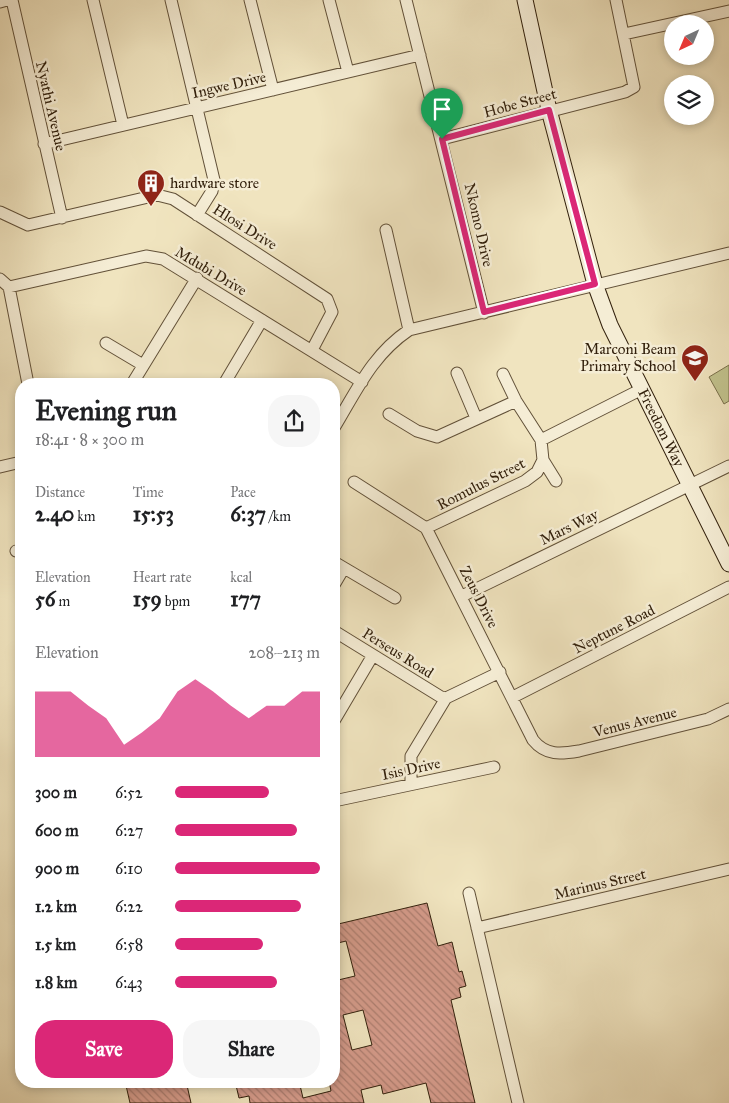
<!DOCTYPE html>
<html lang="en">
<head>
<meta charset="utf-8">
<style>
  body { margin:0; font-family:"IM FELL Great Primer",serif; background:#f6f6f6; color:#202124; height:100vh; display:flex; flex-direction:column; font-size:19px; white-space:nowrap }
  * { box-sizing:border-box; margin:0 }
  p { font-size:16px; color:#757577 }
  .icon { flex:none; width:28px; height:28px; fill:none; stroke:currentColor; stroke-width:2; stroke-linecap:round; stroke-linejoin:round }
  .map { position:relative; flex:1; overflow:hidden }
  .side { position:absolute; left:15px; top:378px; width:325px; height:710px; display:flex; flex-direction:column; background:#fff; border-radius:20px; box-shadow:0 2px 8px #0003 }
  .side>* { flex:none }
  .needle { width:32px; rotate:224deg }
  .buttons { position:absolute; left:664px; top:15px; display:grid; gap:10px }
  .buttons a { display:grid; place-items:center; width:50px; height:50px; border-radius:50%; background:#fff; box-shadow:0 2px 8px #0003; font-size:25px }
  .pin { position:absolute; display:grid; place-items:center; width:42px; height:42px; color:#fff; margin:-51px -21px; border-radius:50% 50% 50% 0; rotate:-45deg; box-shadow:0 0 5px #0007 }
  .pin .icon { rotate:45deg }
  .round { display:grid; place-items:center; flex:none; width:52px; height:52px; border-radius:20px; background:#f6f6f6 }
  .headline { display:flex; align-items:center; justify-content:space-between; height:85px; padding:0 20px }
  h1 { font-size:28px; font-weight:700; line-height:38px }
  .figures { display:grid; grid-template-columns:repeat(3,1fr); gap:8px; height:85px; padding:5px 20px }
  .figures div { display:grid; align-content:center }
  .figures b { font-size:21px; font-weight:700 }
  .figures small { font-size:14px; font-weight:400 }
  .figures p { font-size:14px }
  .chart { height:140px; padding:10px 20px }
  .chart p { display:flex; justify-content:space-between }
  .chart svg { width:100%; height:90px; margin-top:5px; fill:#db2777; opacity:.7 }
  .cta { display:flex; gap:10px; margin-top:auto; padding:10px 20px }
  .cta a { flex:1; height:58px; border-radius:20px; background:#db2777; color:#fff; font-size:20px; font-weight:700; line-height:58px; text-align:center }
  .cta a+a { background:#f6f6f6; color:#202124 }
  ul { padding:0 20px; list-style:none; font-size:16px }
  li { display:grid; grid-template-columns:80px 60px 1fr; align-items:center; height:38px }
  li i { height:12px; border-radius:6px; background:#db2777 }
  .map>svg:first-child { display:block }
  .grass { fill:#c1c28d; stroke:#7a714c }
  .building { fill:url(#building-back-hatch); stroke:#32200c; fill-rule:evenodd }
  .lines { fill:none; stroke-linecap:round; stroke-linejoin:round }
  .street-casing { stroke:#625139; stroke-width:13 }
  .secondary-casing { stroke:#32200c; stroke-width:17 }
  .street { stroke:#f5edd5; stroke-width:11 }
  .secondary { stroke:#f5edd5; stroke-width:15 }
  .route-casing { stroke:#fff; stroke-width:10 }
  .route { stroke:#db2777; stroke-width:6 }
  .labels { text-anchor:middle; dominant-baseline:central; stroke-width:5; stroke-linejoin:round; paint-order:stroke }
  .street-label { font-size:15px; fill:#32200c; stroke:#f5edd5 }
  .poi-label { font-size:15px; fill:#32200c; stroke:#f5edd5; text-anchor:start }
</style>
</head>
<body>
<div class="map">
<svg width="729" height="1103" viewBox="0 0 729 1103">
  <defs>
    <pattern id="building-back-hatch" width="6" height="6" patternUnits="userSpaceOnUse" patternTransform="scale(1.25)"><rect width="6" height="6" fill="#d59b8b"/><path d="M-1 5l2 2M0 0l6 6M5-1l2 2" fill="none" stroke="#ad7e70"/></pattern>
  </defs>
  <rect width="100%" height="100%" fill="#f0e4bf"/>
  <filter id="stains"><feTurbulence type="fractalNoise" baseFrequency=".004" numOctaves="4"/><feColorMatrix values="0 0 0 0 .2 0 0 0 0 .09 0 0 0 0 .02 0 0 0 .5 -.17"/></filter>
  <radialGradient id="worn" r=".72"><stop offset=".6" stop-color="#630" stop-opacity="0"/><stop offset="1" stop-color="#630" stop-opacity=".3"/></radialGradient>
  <path class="grass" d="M 729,365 L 729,401 L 724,404 L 709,377 Z"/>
  <path class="building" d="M 427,903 L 438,946 L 452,942 L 459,972 L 462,971 L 466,986 L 459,988 L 461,997 L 451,1000 L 475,1103 L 431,1103 L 426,1083 L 383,1094 L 381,1085 L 361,1090 L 364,1103 L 250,1103 L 249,1096 L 239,1098 L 235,1081 L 299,1081 L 303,1098 L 331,1091 L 329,1081 L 334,1081 L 334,981 L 355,976 L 346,941 L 334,944 L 334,925 ZM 363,1010 L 372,1045 L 352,1050 L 343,1015 Z
    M 125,1081 L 186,1081 L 191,1103 L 130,1103 Z"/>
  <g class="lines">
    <g class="street-casing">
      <path id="street" d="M 12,0 L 62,218
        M 93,0 L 123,125
        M 171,0 L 214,180 L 212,191 L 197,215
        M 250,0 L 273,90
        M 329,0 L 348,72
        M 406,0 L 484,313
        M 0,2 L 7,0
        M 624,34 L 729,11
        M 442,139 L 625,92 L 634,87 L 616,0
        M 44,144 L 420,55
        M 0,212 L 28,225 L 157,195 L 173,199 L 327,299 L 332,312 L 312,350
        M 386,230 L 409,330
        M 0,279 L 9,287 L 146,256 L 163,259 L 362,382
        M 9,287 L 28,384
        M 106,343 L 143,365
        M 457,373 L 476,418
        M 503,374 L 516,401 L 541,440 L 543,460 L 556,481
        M 132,384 L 197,278
        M 224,384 L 262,320
        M 389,414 L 417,431 L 437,437 L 516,401
        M 334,428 C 357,390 372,355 409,330 L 729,253
        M 541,440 L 642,389
        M 0,467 L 21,462
        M 354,482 L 426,528 L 533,740 C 546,756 561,754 579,751 L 708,719 L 729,709
        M 426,528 L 525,481 L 537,472 L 543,460
        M 16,551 L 21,550
        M 334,562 L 395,598
        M 334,585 L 344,568
        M 462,596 L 729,466
        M 334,631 L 441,697 L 446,698
        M 513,697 L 729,587
        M 334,721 L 373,655
        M 411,784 L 411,756 L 446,698 L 500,672
        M 334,801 L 494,767
        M 469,893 L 518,1103
        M 477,928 L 729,869"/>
    </g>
    <g class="secondary-casing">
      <g id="secondary">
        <path id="s1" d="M 525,0 L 549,110 L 595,284 L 610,325 L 729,564"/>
      </g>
    </g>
    <use href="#street" class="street"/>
    <use href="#secondary" class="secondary"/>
  </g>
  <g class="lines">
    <g class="route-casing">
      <path id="route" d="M 549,110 L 595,284 L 484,312 L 442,139 Z"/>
    </g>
    <use href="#route" class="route"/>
  </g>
  <defs>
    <g id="building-pin" transform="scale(1.4375)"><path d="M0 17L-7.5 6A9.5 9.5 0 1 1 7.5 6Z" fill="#8f2418" stroke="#f5edd5"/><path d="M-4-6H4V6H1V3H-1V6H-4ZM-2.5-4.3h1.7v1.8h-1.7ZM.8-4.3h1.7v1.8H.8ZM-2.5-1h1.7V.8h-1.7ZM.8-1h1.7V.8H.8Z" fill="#fff"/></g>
    <g id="school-pin" transform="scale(1.4375)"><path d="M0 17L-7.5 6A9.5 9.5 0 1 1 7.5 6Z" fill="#8f2418" stroke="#f5edd5"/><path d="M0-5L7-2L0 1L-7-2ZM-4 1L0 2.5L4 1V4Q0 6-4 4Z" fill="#fff"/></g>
  </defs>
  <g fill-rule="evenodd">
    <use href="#building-pin" x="151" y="183"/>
    <use href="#school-pin" x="695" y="358"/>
  </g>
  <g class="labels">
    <g class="street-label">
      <text transform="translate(229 85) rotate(-13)">Ingwe Drive</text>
      <text transform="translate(520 103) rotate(-15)">Hobe Street</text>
      <text transform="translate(51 106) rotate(77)">Nyathi Avenue</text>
      <text transform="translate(479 225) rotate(77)">Nkomo Drive</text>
      <text transform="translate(245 227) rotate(32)">Hlosi Drive</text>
      <text transform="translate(211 271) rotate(31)">Mdubi Drive</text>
      <text stroke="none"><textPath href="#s1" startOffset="451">Freedom Way</textPath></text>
      <text transform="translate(481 484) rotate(-27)">Romulus Street</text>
      <text transform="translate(569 527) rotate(-26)">Mars Way</text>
      <text transform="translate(479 597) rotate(63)">Zeus Drive</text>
      <text transform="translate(614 629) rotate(-27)">Neptune Road</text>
      <text transform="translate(398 653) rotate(32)">Perseus Road</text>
      <text transform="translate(635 722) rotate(-14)">Venus Avenue</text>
      <text transform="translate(411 769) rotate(-12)">Isis Drive</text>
      <text transform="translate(600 884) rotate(-13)">Marinus Street</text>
    </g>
    <g class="poi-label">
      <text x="170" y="183">hardware store</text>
      <text x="676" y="349" text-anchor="end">Marconi Beam<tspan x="676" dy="17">Primary School</tspan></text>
    </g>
  </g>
  <rect width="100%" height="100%" filter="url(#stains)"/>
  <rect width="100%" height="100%" fill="url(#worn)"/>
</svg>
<div class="buttons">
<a><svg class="needle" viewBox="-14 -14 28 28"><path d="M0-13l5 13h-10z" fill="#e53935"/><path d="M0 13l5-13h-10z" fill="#757577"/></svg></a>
<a><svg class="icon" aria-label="layers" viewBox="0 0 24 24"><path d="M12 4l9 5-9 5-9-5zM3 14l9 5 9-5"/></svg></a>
</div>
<div class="pin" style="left:442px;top:139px;background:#1e9e55"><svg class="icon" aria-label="arrive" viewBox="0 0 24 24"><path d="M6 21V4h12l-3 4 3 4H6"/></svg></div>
<section class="side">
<div class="headline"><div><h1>Evening run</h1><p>18:41 · 8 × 300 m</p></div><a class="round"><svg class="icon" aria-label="share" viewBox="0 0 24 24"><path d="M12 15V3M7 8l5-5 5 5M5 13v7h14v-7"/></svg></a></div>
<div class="figures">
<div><p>Distance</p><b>2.40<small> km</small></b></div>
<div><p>Time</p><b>15:53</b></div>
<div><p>Pace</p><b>6:37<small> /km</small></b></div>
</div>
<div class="figures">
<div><p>Elevation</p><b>56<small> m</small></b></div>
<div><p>Heart rate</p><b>159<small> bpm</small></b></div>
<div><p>kcal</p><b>177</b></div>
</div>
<div class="chart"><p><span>Elevation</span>208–213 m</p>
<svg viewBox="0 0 160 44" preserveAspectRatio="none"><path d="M0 44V12L10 12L20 12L30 19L40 25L50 38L60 32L70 25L80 12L90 6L100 12L110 19L120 25L130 19L140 19L150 12L160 12V44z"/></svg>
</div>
<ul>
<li><b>300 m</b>6:52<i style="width:65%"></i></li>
<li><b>600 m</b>6:27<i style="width:84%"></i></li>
<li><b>900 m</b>6:10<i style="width:100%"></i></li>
<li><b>1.2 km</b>6:22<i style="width:87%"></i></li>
<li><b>1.5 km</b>6:58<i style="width:61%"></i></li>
<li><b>1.8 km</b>6:43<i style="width:70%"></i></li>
</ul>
<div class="cta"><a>Save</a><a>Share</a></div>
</section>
</div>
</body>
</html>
